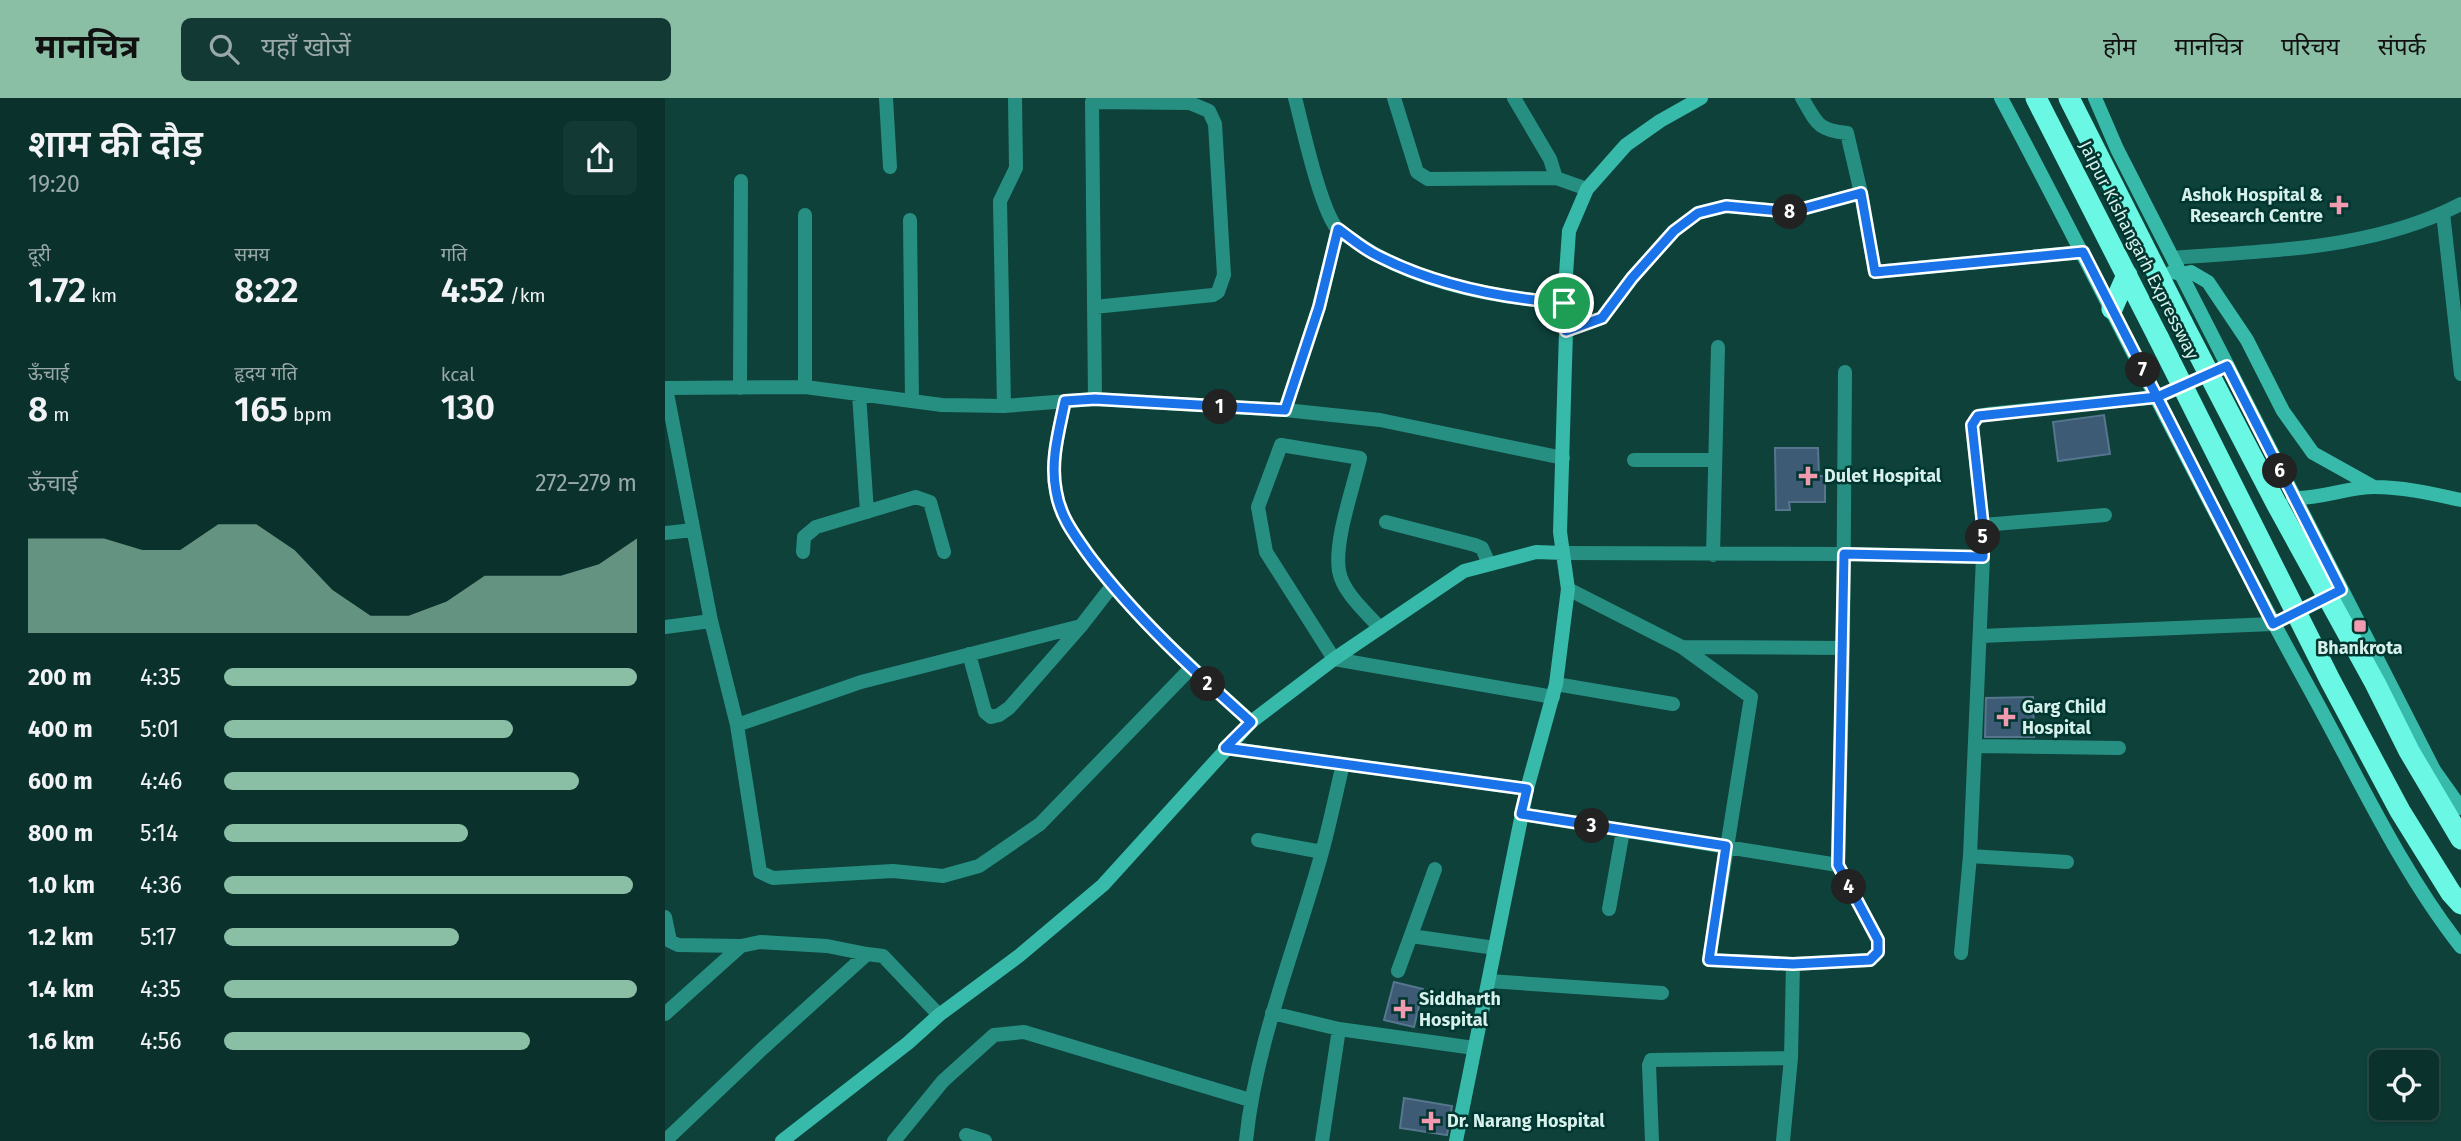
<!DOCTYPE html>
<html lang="hi">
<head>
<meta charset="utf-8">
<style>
  body { margin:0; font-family:"Fira Sans","Noto Sans Devanagari",sans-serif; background:#133934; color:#f1f3f6; height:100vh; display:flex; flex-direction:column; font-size:26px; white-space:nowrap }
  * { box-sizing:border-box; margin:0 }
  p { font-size:23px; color:#99a9a9 }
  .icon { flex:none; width:38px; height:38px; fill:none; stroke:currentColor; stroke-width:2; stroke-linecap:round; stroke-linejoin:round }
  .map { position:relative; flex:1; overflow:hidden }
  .panel { display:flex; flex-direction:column; background:#0a312c; width:665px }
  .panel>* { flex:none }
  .buttons { position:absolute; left:1704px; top:952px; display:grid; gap:14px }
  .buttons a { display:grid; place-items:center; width:70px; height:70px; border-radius:10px; background:#0a312c; box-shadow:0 2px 5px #0004,0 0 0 2px #2a4c48; font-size:35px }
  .pin { position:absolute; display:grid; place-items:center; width:60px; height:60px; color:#fff; margin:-30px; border:4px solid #fff; border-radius:50%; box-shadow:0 2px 7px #0007 }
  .km { position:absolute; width:35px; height:35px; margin:-18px; border-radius:50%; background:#222; color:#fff; font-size:19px; line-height:35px; text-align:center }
  .round { display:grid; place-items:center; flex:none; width:74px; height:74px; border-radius:10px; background:#133934 }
  .headline { display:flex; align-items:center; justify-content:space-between; height:119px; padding:0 28px }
  h1 { font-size:38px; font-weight:600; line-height:52px }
  .stats { display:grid; grid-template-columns:repeat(3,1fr); gap:10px; height:119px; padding:7px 28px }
  .stats div { display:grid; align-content:center }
  .stats b { font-size:35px; font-weight:600 }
  .stats small { font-size:19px; font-weight:400 }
  .stats p { font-size:19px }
  .chart { height:196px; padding:14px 28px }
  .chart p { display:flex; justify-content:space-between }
  .chart svg { width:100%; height:126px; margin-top:7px; fill:#8abfa5; opacity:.7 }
  ul { padding:0 28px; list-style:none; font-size:23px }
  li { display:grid; grid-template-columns:112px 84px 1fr; align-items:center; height:52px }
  li i { height:18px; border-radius:9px; background:#8abfa5 }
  header { display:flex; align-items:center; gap:42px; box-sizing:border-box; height:98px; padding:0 35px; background:#8abfa5; color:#111 }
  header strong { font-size:33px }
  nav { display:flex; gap:38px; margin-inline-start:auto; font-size:24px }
  .search { width:490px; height:63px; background:#133934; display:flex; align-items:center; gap:18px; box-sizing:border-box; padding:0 24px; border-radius:10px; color:#99a9a9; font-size:26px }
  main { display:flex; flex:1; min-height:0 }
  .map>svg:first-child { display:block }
  .building { fill:#3d5b74; stroke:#56758e; stroke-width:2 }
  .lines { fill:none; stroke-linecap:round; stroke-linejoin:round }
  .street { stroke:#278f82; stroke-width:14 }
  .secondary { stroke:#37baaa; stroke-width:14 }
  .highway { stroke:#6af7e4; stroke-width:21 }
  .highway-bridge { stroke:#6af7e4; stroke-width:21 }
  .route-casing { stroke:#fff; stroke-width:14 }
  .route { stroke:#1a73e8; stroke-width:9 }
  .poi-dot { fill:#f29ab0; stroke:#003630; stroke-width:2.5 }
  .labels { text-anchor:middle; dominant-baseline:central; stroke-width:5; stroke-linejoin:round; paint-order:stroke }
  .poi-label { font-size:18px; font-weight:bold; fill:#d7f0eb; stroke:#003630; text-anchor:start }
  .street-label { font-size:18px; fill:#d7f0eb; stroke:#003630 }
</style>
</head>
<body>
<header>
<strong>मानचित्र</strong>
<div class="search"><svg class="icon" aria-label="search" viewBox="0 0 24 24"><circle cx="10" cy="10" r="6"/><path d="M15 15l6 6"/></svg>यहाँ खोजें</div>
<nav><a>होम</a><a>मानचित्र</a><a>परिचय</a><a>संपर्क</a></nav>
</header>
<main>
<section class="panel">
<div class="headline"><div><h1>शाम की दौड़</h1><p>19:20</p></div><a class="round"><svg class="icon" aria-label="share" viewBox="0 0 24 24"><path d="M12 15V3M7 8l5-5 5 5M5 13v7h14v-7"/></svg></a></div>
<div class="stats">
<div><p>दूरी</p><b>1.72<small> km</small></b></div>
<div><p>समय</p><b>8:22</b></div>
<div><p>गति</p><b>4:52<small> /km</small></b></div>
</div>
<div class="stats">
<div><p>ऊँचाई</p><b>8<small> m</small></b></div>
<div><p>हृदय गति</p><b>165<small> bpm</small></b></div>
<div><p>kcal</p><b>130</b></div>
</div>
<div class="chart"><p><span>ऊँचाई</span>272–279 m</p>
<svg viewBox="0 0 160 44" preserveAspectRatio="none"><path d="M0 44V11L10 11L20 11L30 15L40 15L50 6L60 6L70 15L80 29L90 38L100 38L110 33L120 24L130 24L140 24L150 20L160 11V44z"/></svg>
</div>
<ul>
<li><b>200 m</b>4:35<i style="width:100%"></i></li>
<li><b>400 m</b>5:01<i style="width:70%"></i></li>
<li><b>600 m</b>4:46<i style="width:86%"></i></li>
<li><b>800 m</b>5:14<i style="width:59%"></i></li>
<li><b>1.0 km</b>4:36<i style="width:99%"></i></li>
<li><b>1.2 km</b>5:17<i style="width:57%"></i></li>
<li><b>1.4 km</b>4:35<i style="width:100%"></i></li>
<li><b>1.6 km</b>4:56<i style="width:74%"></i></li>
</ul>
</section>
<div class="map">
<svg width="1796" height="1043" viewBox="0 0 1796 1043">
  <rect width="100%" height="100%" fill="#0e413a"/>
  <path class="building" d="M 1439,317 L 1445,356 L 1393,363 L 1388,324 Z
    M 1110,350 L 1153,350 L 1154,378 L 1160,378 L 1160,404 L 1124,404 L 1125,412 L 1111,412 Z
    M 1368,599 L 1369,639 L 1320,639 L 1321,600 Z
    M 729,884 L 758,891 L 749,929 L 719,922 Z
    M 739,1000 L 787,1008 L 782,1037 L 735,1030 Z"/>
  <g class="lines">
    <path class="street" d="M 221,0 L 225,69
      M 630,0 C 638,30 655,111 673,132 C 678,136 686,140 691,144 C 750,185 828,199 899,205 L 901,233 L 937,220 L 967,180 L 1009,133 L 1033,115 L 1061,108 L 1126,114 L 1196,95 L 1182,35 C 1152,32 1152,25 1137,0
      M 729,0 L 752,74 L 763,81 L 891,80 L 922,91
      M 849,0 L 885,61 L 891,80
      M 1196,95 L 1210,174 L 1418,154
      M 1778,115 L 1796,276
      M 245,122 L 247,303
      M 1508,160 C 1605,152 1708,152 1796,106
      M 429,209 L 548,197 L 553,194 L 559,177 L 550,26 L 544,13 L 525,5 L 427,4 L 430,301
      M 140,289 L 140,117
      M 75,290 L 76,83
      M 194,296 L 202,414
      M 400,303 C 394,333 385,363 391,393 C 395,419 410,438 425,459 C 471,520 529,572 586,624
      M 339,308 L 335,103 L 351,70 L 350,0
      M 620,312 L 654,209 L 673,131
      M 969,362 L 1050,362
      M 721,424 L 810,447 L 817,450 L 824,466
      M 1318,427 L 1440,417
      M 0,435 L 28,432
      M 138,454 L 139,439 L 151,429 L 251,399 L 265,404 L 279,454
      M 898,455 L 1179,456 L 1318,459
      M 1048,457 L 1053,249
      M 46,523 L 72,627 L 95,774 L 108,780 L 228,773 L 278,778 L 314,768 L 375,726 L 526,570
      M 0,529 L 46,523 L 1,290 L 140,289 L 277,307 L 339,308 L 430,301 L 620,312 L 715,322 L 898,360
      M 715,530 C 701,514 678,495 674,473 C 669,443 688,391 695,360 L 616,347 L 593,409 L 601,454 L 669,561 L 888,599
      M 1316,538 L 1608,526 L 1669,496
      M 1017,549 L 1178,550
      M 304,556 L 320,614 L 326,619 L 334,617 L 344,610 L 416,528 L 447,488
      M 891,586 L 1008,606
      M 72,627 L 196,584 L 416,528
      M 1311,648 L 1454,650
      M 560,650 L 862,691
      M 856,716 L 1173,767 L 1213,842 L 1213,854 L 1205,862 L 1128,866 L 1044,862 L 1086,599 L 1017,549 L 903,491
      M 593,742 L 657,754
      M 1305,758 L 1402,764
      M 1173,767 L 1178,550 L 1180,274
      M 944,811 L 958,733
      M 0,819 L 5,843 L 13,847 L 76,848
      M 746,838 L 830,850
      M 1296,855 L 1305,758 L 1318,459 L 1318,427 L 1307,327 L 1313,318 L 1323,316 L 1492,299 L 1562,268
      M 733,873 L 770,771
      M 824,883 L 997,895
      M 607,915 L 674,931 L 657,1043
      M 0,916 L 76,848 L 95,844 L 162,848 L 202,856
      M 674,931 L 809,950
      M 301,1037 L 320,1043
      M 0,1043 L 98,950 L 202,856 L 218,858 L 274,917
      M 229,1043 L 278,983 L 329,937 L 359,934 L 585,1002
      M 581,1043 C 591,943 631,850 657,754 C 665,725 671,695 678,666
      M 987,1043 L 984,967 L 986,962 L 1126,960
      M 1118,1043 L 1126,960 L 1128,866"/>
    <path class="secondary" d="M 1336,0 C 1442,199 1540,402 1649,599 C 1695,683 1737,774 1796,849
      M 1430,0 L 1452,51 L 1769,672 L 1796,710
      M 1507,174 L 1516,176 L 1526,174 L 1543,184 L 1582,242 L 1618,313 L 1648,355 L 1709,389
      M 899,205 L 904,133 L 922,91 L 961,47 L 995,23 L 1036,0
      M 1628,400 C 1656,401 1682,389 1710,389 C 1738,389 1768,396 1796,402
      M 117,1043 L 243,945 L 274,917 L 355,857 L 438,787 L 586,624 L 669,561 L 799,473 L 871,454 L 898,455
      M 791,1043 L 862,691 L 891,586 L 903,491 L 895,434 L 901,233"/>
    <path class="highway" d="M 1371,0 L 1493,239
      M 1404,0 L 1517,224
      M 1447,211 L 1462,177"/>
    <path class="highway-bridge" d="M 1517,224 L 1611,405 L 1710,585 L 1744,653 L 1796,741
      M 1493,239 L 1665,582 L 1735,713 L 1786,795 L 1796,806"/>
  </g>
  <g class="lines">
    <g class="route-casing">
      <path id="route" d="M 899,205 C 835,200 770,187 713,158 C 698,151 686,140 673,131 L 654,209 L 620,312 L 430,301 L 400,303 C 394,333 385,363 391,393 C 395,419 410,438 425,459 C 471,520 529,573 586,624 L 560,650 L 862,691 L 856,716 L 1061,748 L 1044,862 L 1128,866 L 1205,862 L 1213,854 L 1213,842 L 1173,767 L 1179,456 L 1318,459 L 1318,428 L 1307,327 L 1313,318 L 1492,299 L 1562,268 L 1676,492 L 1608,526 L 1418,154 L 1210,174 L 1196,95 L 1126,114 L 1061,108 L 1033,115 L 1009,133 L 967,180 L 937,220 L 901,233 L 899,205"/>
    </g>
    <use href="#route" class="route"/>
  </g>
  <g class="poi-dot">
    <path d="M1670.5 96.5h7v7h7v7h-7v7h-7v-7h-7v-7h7z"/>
    <path d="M1139.5 367.5h7v7h7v7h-7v7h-7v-7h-7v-7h7z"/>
    <rect x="1688" y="521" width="14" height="14" rx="3.5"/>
    <path d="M1337.5 608.5h7v7h7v7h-7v7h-7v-7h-7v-7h7z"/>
    <path d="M734.5 900.5h7v7h7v7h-7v7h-7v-7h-7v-7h7z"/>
    <path d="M762.5 1012.5h7v7h7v7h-7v7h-7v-7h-7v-7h7z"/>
  </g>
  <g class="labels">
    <g class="poi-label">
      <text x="1658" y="97" text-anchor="end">Ashok Hospital &amp;<tspan x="1658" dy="21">Research Centre</tspan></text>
      <text x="1159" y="378">Dulet Hospital</text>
      <text x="1695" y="550" text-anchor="middle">Bhankrota</text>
      <text x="1357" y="609">Garg Child<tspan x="1357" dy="21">Hospital</tspan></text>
      <text x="754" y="901">Siddharth<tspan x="754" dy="21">Hospital</tspan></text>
      <text x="782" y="1023">Dr. Narang Hospital</text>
    </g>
    <g class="street-label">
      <text transform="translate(1474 152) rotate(63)">Jaipur Kishangarh Expressway</text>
    </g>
  </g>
</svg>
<div class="buttons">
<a><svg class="icon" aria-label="locate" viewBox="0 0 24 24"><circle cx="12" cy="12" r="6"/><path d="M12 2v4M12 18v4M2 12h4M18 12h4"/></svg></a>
</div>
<div class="pin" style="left:899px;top:205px;background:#1e9e55"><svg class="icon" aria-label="arrive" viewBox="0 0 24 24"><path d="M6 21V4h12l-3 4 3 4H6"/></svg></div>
<b class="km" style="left:555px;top:309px">1</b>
<b class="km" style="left:543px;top:586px">2</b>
<b class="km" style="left:927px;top:728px">3</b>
<b class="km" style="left:1184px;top:789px">4</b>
<b class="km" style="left:1318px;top:439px">5</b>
<b class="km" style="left:1615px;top:373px">6</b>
<b class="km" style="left:1478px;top:272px">7</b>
<b class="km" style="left:1125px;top:114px">8</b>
</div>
</main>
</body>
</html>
